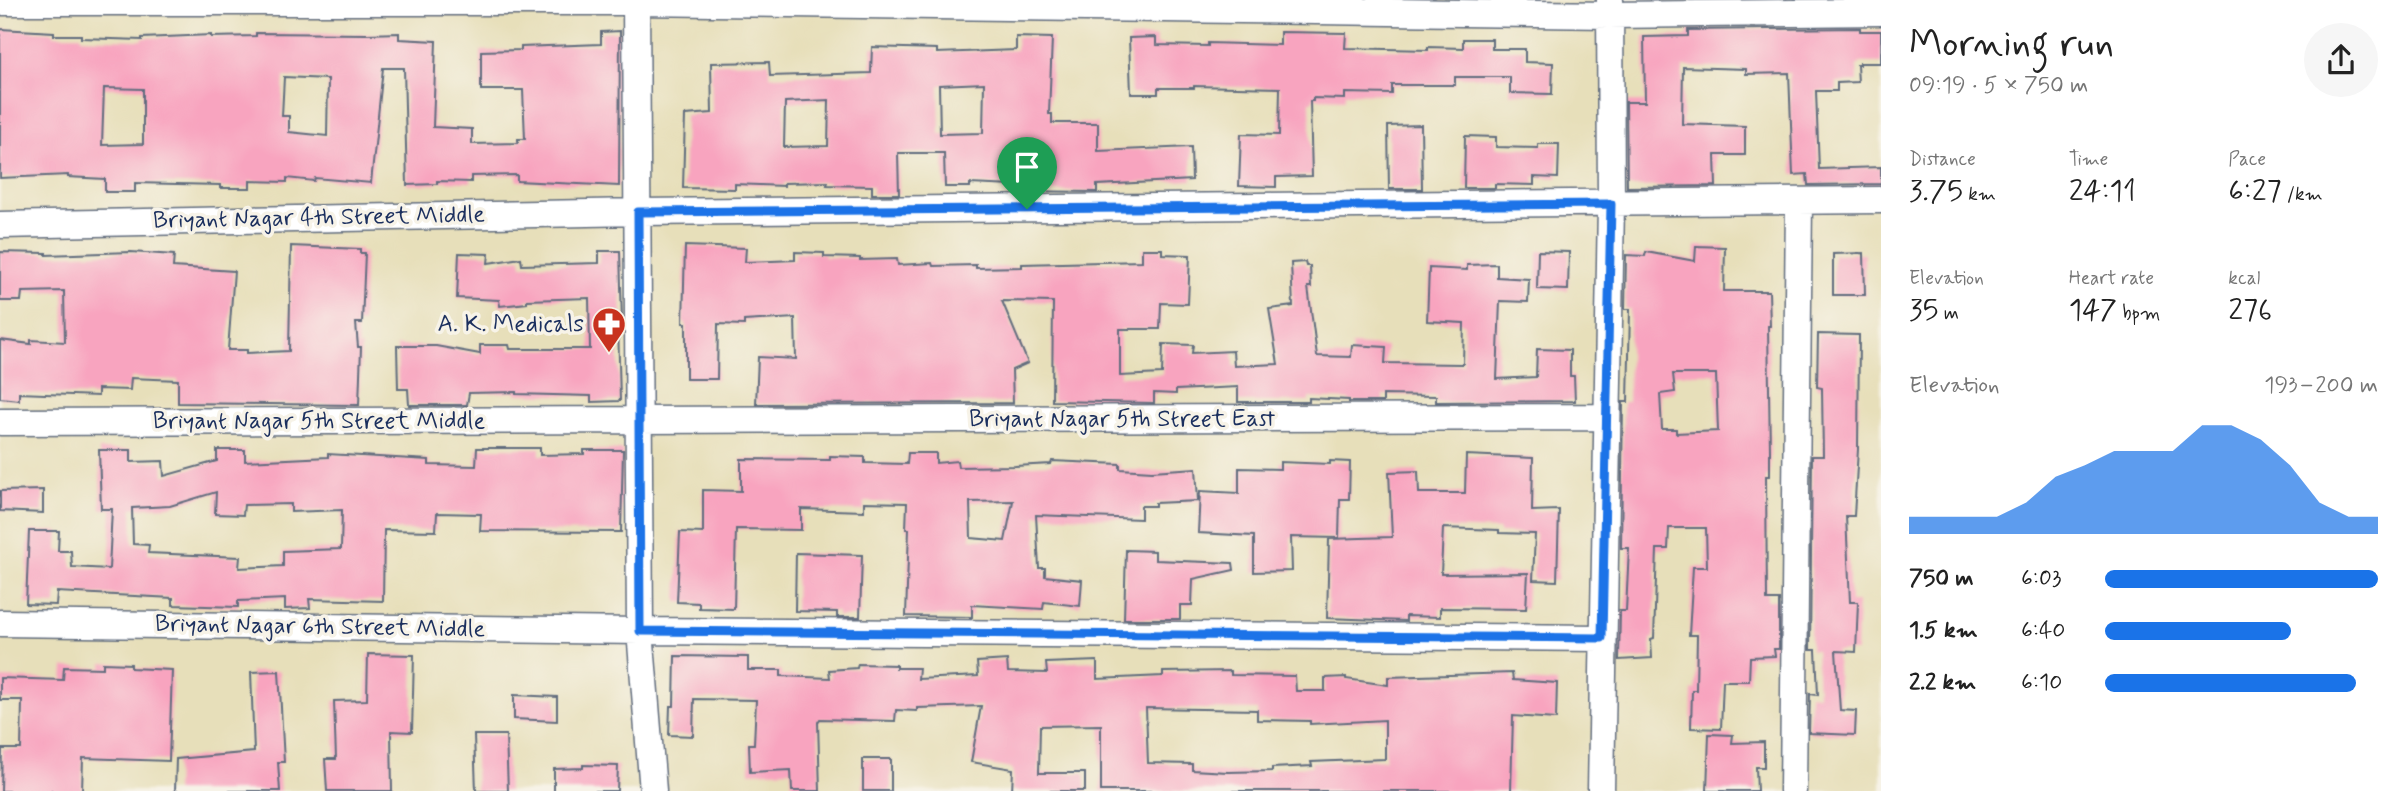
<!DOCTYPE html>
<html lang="en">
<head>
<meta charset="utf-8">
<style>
  body { margin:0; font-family:Mynerve,sans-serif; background:#f6f6f6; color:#222; height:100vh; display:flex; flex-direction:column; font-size:26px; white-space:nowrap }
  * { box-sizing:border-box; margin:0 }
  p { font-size:23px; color:#767676 }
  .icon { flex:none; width:38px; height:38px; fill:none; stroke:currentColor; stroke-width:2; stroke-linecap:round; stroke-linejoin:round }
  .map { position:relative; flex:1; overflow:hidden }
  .details { display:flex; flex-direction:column; background:#fff; width:525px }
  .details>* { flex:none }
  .pin { position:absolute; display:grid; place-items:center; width:60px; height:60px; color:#fff; margin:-72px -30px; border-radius:50% 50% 50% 0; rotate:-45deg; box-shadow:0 0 7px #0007 }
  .pin .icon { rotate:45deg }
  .round { display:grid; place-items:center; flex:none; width:74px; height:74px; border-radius:37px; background:#f6f6f6 }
  .summary { display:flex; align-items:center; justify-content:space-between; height:119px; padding:0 28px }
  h1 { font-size:38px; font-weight:600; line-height:52px }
  .stats { display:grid; grid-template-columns:repeat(3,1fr); gap:10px; height:119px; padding:7px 28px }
  .stats div { display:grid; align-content:center }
  .stats b { font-size:30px; font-weight:600 }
  .stats small { font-size:19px; font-weight:400 }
  .stats p { font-size:19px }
  .chart { height:196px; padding:14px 28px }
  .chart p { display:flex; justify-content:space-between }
  .chart svg { width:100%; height:126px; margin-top:7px; fill:#1a73e8; opacity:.7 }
  ul { padding:0 28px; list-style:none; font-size:23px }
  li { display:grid; grid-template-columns:112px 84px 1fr; align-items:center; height:52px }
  li i { height:18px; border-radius:9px; background:#1a73e8 }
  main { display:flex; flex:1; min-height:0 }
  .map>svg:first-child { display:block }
  .building { fill:#f8a4bf; fill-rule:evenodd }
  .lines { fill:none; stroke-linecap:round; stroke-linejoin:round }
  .minor-casing { stroke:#626d7e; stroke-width:29 }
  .minor { stroke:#fff; stroke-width:26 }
  .route-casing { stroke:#fff; stroke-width:14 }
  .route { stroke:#1a73e8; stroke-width:9 }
  .labels { text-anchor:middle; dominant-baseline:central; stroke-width:7; stroke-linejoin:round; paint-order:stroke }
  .street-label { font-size:24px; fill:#1b2f5e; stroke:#f7f3e8 }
  .poi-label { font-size:24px; fill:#1b2f5e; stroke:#f7f3e8; text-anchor:end }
</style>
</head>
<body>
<main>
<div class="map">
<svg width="1881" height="791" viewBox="0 0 1881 791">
  <rect width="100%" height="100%" fill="#f7f3e8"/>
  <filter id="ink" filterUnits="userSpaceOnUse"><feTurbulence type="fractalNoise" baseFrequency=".0143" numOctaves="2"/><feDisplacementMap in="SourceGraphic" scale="14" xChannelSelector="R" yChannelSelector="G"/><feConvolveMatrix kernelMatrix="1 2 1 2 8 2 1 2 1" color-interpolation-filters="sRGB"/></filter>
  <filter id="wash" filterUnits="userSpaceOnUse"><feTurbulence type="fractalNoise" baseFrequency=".00686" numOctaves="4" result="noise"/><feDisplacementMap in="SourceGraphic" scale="28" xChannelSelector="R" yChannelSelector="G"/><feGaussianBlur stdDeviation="1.57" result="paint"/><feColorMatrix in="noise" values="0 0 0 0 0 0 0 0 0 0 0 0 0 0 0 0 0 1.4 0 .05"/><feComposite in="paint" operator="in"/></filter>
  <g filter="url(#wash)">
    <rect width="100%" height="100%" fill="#e7dfba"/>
    <g id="blocks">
      <path class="building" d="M 1860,28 L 1860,31 L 1881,31 L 1881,63 L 1860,63 L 1860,65 L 1857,65 L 1858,82 L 1837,83 L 1837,91 L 1816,91 L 1819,169 L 1881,167 L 1881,184 L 1808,185 L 1807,174 L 1793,175 L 1789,73 L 1746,74 L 1746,69 L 1683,67 L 1682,124 L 1745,126 L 1745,155 L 1715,155 L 1716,186 L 1627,187 L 1626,102 L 1645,102 L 1644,37 L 1688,36 L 1688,30 Z
        M 0,29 L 54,32 L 54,35 L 81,35 L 81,38 L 142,40 L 142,38 L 211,35 L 211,37 L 256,36 L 256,33 L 367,34 L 399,33 L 399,39 L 436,41 L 433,127 L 472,129 L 472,144 L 518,143 L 518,139 L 525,139 L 523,90 L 481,90 L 481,51 L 521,50 L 521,47 L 601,44 L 601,32 L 620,31 L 619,186 L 517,181 L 517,175 L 471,176 L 471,182 L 437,181 L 437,184 L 407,185 L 404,68 L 383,68 L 371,183 L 315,178 L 314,181 L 287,178 L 287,182 L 250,181 L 250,188 L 220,188 L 220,185 L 135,183 L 135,192 L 105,192 L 105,179 L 68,177 L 68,175 L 0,178 ZM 284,77 L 328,79 L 327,136 L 289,132 L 289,116 L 282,116 ZM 104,88 L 143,89 L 143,144 L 102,145 Z
        M 1280,32 L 1346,33 L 1345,48 L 1428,50 L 1428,47 L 1463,48 L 1463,39 L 1492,39 L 1492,49 L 1525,49 L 1525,62 L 1553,63 L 1552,94 L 1510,93 L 1510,77 L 1455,77 L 1455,85 L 1392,85 L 1392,94 L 1345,93 L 1345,99 L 1313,98 L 1313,101 L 1310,101 L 1312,176 L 1276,177 L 1276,187 L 1239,186 L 1241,134 L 1279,135 L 1280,88 L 1194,86 L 1194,88 L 1158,88 L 1158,94 L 1131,94 L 1129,38 L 1156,37 L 1156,45 L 1208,46 L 1208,43 L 1280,45 Z
        M 1016,37 L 1052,38 L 1049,114 L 1052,114 L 1052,123 L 1098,123 L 1098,151 L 1191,147 L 1192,180 L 1097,185 L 1097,192 L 1013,191 L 1013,186 L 970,184 L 970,187 L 945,187 L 944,153 L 898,153 L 899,194 L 872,194 L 872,186 L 827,185 L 828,182 L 784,183 L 784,186 L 735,184 L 735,189 L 683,188 L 685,115 L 712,113 L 711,63 L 769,62 L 770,76 L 871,73 L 872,47 L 937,49 L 937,53 L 1016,50 ZM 984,83 L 983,133 L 940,134 L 939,85 ZM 829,100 L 828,146 L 784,147 L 785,102 Z
        M 1421,125 L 1422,189 L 1389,189 L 1388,126 Z
        M 1465,136 L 1496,137 L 1496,147 L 1538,148 L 1538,144 L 1559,144 L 1558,178 L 1534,177 L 1534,185 L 1495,184 L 1495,188 L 1464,188 Z
        M 291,246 L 360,249 L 360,253 L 365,253 L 362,323 L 356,323 L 358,347 L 361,347 L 359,405 L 178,403 L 178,380 L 131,378 L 130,390 L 98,389 L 98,396 L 19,393 L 19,400 L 0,398 L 0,340 L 31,344 L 31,340 L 65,342 L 64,291 L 22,292 L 21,301 L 0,301 L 0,252 L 46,253 L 46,255 L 131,252 L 174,255 L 173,267 L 234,271 L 228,350 L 247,350 L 247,353 L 289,351 Z
        M 685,246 L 746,248 L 745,262 L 795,260 L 795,252 L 824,253 L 824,257 L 860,258 L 860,260 L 897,259 L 898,265 L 932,263 L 933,266 L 976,265 L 976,268 L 1022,267 L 1022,264 L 1142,261 L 1142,249 L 1162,249 L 1162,254 L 1190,255 L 1188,304 L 1161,303 L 1160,329 L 1120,329 L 1120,376 L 1162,374 L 1163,344 L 1193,345 L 1192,353 L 1233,351 L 1234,366 L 1278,364 L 1269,309 L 1293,306 L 1291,263 L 1305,262 L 1306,266 L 1310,266 L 1311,287 L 1308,287 L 1317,356 L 1351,357 L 1352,345 L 1386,347 L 1385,363 L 1463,364 L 1464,323 L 1427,321 L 1429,268 L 1467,270 L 1467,265 L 1497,264 L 1497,277 L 1529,279 L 1528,302 L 1500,301 L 1497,379 L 1536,377 L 1537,349 L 1570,350 L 1570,376 L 1574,376 L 1575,401 L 1436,402 L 1436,396 L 1383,395 L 1383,402 L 1349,402 L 1349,400 L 1309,398 L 1309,402 L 1238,402 L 1238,387 L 1176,390 L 1176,394 L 1154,393 L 1154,403 L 1052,401 L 1053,302 L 1002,301 L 1028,363 L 1012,370 L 1013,403 L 756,404 L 758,357 L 796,359 L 795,318 L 744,321 L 744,325 L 718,324 L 717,379 L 686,379 L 686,323 L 683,323 Z
        M 1696,246 L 1725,247 L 1724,291 L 1769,291 L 1770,326 L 1768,326 L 1770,452 L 1770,476 L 1766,476 L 1767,600 L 1779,600 L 1779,649 L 1774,649 L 1775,656 L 1750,657 L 1749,681 L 1723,681 L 1721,729 L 1691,728 L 1692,690 L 1696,690 L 1697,635 L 1689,635 L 1693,567 L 1707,567 L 1706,528 L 1669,528 L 1668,549 L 1657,549 L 1654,638 L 1651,639 L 1652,658 L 1619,660 L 1620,611 L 1626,611 L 1629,548 L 1621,548 L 1623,402 L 1628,402 L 1630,309 L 1625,309 L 1626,255 L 1645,256 L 1646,252 L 1695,261 ZM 1673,374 L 1716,374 L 1718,431 L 1676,433 L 1676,429 L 1662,429 L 1660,394 L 1675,392 Z
        M 599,251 L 620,251 L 622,322 L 618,322 L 620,401 L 591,402 L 591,396 L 516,394 L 516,392 L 469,393 L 467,405 L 409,405 L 408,389 L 398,389 L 397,346 L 436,346 L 480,354 L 480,345 L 509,345 L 510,349 L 590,349 L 589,298 L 527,300 L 527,303 L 500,306 L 499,300 L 457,298 L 459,253 L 489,254 L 488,263 L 521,258 L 522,265 L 599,263 Z
        M 1538,251 L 1569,252 L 1568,290 L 1537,289 Z
        M 1864,253 L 1865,295 L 1833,295 L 1833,254 Z
        M 1818,334 L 1859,335 L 1858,449 L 1854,516 L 1846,516 L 1850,602 L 1858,602 L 1856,652 L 1836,651 L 1840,710 L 1856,711 L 1855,735 L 1809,733 L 1810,694 L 1818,695 L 1816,650 L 1810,650 L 1812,456 L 1823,456 L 1822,388 L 1817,387 Z
        M 477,448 L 540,448 L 540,455 L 584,454 L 584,450 L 623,450 L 621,532 L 480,531 L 481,514 L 437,513 L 436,531 L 384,530 L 383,601 L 309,599 L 310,608 L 285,609 L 285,599 L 238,601 L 238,607 L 173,605 L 173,598 L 57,592 L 56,605 L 26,604 L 29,531 L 59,531 L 58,551 L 71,551 L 72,567 L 109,569 L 112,509 L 101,509 L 99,450 L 131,450 L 131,462 L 163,461 L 164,476 L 217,461 L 217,450 L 245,450 L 245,461 L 328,457 L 328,454 L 429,460 L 429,465 L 476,466 ZM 216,492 L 215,514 L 243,515 L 244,505 L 291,504 L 291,512 L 342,510 L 341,549 L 283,551 L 283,566 L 239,568 L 240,557 L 148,553 L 149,545 L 133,544 L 132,508 L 170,506 Z
        M 908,453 L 936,453 L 936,463 L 957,461 L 958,467 L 1015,466 L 1051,464 L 1052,461 L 1120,464 L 1120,469 L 1152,471 L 1196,468 L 1198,501 L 1155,503 L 1155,506 L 1141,506 L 1141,519 L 1036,515 L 1039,568 L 1045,568 L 1045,576 L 1082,580 L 1080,606 L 1044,602 L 1043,609 L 972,605 L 972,617 L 906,616 L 909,529 L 906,529 L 907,503 L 864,502 L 864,511 L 801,509 L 801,530 L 736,529 L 734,609 L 699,608 L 699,603 L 677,602 L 680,532 L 703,533 L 703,490 L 741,491 L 741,459 L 830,460 L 830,456 L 865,457 L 865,463 L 907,464 ZM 1013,501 L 1005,541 L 971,538 L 970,502 Z
        M 1466,455 L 1533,458 L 1532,511 L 1559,510 L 1557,581 L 1533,580 L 1535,534 L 1499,533 L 1499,530 L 1443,528 L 1441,574 L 1528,573 L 1526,609 L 1440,608 L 1440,617 L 1406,616 L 1406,621 L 1327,618 L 1329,539 L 1392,537 L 1389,472 L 1418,471 L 1419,493 L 1465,493 Z
        M 1330,461 L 1350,462 L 1349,499 L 1340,499 L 1339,538 L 1291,537 L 1292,571 L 1254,572 L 1254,536 L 1198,533 L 1200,491 L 1239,493 L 1239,468 L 1280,469 L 1280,462 L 1330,464 Z
        M 43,490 L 43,513 L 0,511 L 0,491 Z
        M 1126,550 L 1155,551 L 1155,560 L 1233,563 L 1234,570 L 1193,579 L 1192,605 L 1180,605 L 1180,619 L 1124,619 Z
        M 796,553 L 862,555 L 860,617 L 837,617 L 837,612 L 795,611 Z
        M 368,654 L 414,655 L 412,732 L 391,731 L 392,791 L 327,791 L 325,759 L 336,759 L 334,701 L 367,700 Z
        M 675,656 L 748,657 L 748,670 L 781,670 L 781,676 L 830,678 L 829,670 L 857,668 L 858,664 L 896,665 L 896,668 L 919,668 L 918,679 L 978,676 L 977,662 L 1007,660 L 1008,672 L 1047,673 L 1046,663 L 1097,661 L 1097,679 L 1163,676 L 1163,672 L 1231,671 L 1231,675 L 1295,676 L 1296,691 L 1325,691 L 1325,678 L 1346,677 L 1346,679 L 1388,685 L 1388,677 L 1512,673 L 1513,680 L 1557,683 L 1556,719 L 1513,716 L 1511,791 L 1101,791 L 1101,725 L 1040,726 L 1039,773 L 1085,773 L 1085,791 L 1012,791 L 1013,769 L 971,762 L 981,706 L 917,708 L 917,711 L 896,710 L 895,721 L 820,719 L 818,722 L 820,791 L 792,791 L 791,770 L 750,772 L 749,744 L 754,744 L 756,700 L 694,699 L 693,736 L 669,735 L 670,706 L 674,706 ZM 1146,708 L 1257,710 L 1257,720 L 1310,721 L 1310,724 L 1385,720 L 1385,759 L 1311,762 L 1312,766 L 1272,768 L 1272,771 L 1228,772 L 1192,770 L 1192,764 L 1148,763 Z
        M 103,663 L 131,664 L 131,668 L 172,670 L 169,761 L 83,758 L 82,791 L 1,791 L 2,749 L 21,749 L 22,700 L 0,700 L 0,678 L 63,680 L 64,667 L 103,668 Z
        M 279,671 L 284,762 L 278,762 L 280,791 L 175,791 L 176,759 L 254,752 L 251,672 Z
        M 514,695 L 557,697 L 557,721 L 514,719 Z
        M 1709,734 L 1733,735 L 1732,743 L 1764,742 L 1764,767 L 1756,767 L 1757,791 L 1707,791 Z
        M 474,735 L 506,735 L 508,791 L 476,791 Z
        M 863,759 L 891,759 L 891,791 L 863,791 Z
        M 583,765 L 618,766 L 617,791 L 554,791 L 554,769 L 583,768 Z"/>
    </g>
  </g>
  <g filter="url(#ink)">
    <use href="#blocks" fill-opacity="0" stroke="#626d7e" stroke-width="2"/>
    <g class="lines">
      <g class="minor-casing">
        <path id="minor" d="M 636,0 L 640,631 L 653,791
          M 0,2 L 636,2 L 1609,15 L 1881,12
          M 0,225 L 638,212 L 1881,200
          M 0,422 L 1606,417
          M 0,623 L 640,631 L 1602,638
          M 1601,791 L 1611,204 L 1610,0
          M 1793,791 L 1799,201"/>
      </g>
      <use href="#minor" class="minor"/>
    </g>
  </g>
  <g class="lines" filter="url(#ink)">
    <g class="route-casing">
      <path id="route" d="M 1611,204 L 1602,638 L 640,631 L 638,212 Z"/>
    </g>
    <use href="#route" class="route"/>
  </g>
  <defs>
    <g id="pharmacy-pin" transform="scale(1.75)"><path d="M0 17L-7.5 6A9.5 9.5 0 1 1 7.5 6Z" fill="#c8321e" stroke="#f7f3e8"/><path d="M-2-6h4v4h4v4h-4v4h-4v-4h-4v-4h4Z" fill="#fff"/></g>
  </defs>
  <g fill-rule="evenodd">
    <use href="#pharmacy-pin" x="609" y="324"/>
  </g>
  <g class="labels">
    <g class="street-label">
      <text transform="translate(319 218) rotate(-1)">Briyant Nagar 4th Street Middle</text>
      <text x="1122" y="419">Briyant Nagar 5th Street East</text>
      <text x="319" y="421">Briyant Nagar 5th Street Middle</text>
      <text transform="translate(320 627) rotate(1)">Briyant Nagar 6th Street Middle</text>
    </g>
    <g class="poi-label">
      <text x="584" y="324">A. K. Medicals</text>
    </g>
  </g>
</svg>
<div class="pin" style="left:1027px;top:209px;background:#1e9e55"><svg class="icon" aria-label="arrive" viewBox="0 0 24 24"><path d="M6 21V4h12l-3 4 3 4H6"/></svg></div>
</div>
<section class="details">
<div class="summary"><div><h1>Morning run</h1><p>09:19 · 5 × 750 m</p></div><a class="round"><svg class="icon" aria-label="share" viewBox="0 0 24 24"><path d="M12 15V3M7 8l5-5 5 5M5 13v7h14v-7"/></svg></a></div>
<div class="stats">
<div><p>Distance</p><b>3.75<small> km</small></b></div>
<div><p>Time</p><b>24:11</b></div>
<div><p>Pace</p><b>6:27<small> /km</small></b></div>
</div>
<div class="stats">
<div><p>Elevation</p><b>35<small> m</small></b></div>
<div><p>Heart rate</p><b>147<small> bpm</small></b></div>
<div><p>kcal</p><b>276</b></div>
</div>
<div class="chart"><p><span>Elevation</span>193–200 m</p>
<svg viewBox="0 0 160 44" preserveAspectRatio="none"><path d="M0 44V38L10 38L20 38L30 38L40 33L50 24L60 20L70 15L80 15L90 15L100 6L110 6L120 11L130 20L140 33L150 38L160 38V44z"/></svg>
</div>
<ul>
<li><b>750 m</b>6:03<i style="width:100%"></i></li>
<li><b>1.5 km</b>6:40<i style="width:68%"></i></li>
<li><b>2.2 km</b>6:10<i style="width:92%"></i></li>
</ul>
</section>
</main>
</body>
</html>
